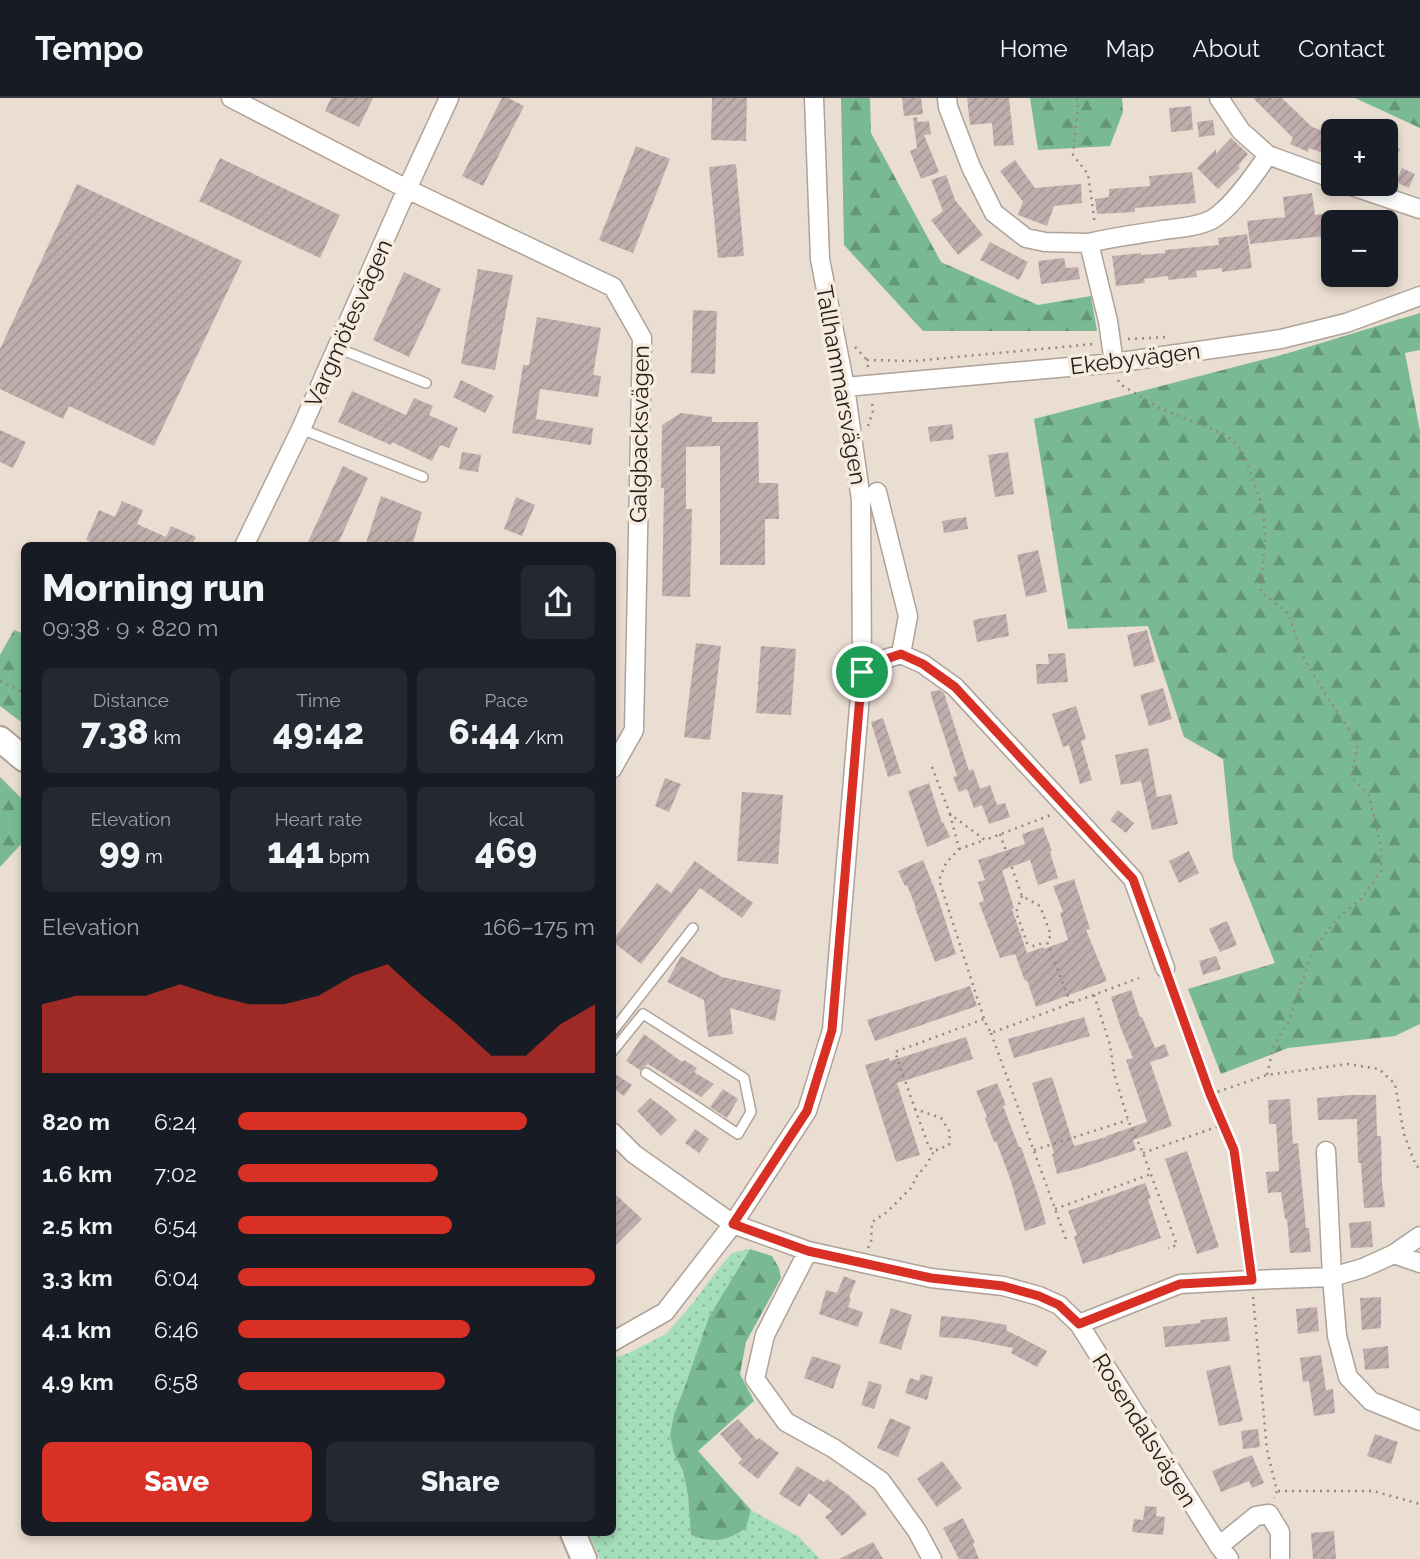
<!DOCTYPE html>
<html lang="en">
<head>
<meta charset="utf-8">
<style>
  body { margin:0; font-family:Raleway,sans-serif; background:#242831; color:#f1f3f6; height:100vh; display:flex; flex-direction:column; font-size:26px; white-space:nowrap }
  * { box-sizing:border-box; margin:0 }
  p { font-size:23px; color:#9ea1a6 }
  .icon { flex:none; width:38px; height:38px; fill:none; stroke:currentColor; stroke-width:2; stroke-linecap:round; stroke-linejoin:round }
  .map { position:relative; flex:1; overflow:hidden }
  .drawer { position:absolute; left:21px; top:444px; width:595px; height:994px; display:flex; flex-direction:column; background:#171b24; border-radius:10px; box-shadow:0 4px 10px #0003 }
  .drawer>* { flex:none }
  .tools { position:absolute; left:1321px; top:21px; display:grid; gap:14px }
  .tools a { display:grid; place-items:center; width:77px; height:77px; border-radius:10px; background:#171b24; box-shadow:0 4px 10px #0003; font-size:35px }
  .pin { position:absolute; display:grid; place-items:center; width:60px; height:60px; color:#fff; margin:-30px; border:4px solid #fff; border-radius:50%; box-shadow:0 2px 7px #0007 }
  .round { display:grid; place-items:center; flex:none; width:74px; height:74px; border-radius:10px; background:#242831 }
  .summary { display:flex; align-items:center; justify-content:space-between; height:119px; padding:0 21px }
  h1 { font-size:38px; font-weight:800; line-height:52px }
  .stats { display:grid; grid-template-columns:repeat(3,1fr); gap:10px; height:119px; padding:7px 21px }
  .stats div { display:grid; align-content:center; border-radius:10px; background:#242831; text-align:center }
  .stats b { font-size:35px; font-weight:800 }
  .stats small { font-size:19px; font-weight:400 }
  .stats p { font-size:19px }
  .chart { height:196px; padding:14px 21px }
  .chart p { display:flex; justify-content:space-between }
  .chart svg { width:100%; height:126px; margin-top:7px; fill:#d93025; opacity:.7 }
  .cta { display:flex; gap:14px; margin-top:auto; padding:14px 21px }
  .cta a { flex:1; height:80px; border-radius:10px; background:#d93025; color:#fff; font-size:28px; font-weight:800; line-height:80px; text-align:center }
  .cta a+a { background:#242831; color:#f1f3f6 }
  ul { padding:0 21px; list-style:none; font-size:23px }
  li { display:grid; grid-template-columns:112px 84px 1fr; align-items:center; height:52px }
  li i { height:18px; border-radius:9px; background:#d93025 }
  header { display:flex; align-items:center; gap:42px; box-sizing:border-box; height:98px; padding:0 35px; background:#171b24; border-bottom:2px solid #363941 }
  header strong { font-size:33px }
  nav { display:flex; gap:38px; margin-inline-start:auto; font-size:24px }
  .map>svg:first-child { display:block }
  .grass { fill:url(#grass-dots) }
  .forest { fill:url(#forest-firs) }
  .building { fill:url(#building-hatch) }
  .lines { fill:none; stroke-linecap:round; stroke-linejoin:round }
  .lane-casing { stroke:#afa298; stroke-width:12 }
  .street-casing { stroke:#afa298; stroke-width:21 }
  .secondary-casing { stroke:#afa298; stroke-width:28 }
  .path { stroke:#938982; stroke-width:2.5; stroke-dasharray:2 5; stroke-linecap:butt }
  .lane { stroke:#fff; stroke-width:9 }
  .street { stroke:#fff; stroke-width:18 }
  .secondary { stroke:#fff; stroke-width:24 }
  .route-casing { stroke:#fff; stroke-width:14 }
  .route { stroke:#d93025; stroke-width:9 }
  .labels { text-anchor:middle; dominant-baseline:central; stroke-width:7; stroke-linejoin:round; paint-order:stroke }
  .street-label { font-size:23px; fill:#26211d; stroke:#f7eadf }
</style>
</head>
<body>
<header>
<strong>Tempo</strong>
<nav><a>Home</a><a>Map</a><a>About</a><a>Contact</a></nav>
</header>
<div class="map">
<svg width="1420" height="1461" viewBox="0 0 1420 1461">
  <defs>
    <pattern id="grass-dots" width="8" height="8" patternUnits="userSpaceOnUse" patternTransform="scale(1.75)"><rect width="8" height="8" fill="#a5deba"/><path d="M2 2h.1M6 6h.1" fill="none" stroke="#8ebe9f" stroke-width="1.8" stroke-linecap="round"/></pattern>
    <pattern id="forest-firs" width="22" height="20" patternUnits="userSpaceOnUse" patternTransform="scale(1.75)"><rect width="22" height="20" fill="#7aba93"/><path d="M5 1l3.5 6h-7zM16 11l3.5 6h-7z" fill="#649777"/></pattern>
    <pattern id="building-hatch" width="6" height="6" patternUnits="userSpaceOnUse" patternTransform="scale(1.75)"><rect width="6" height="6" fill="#c0aead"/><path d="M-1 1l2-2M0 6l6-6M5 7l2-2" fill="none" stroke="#a59594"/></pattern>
  </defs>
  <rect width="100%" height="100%" fill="#eaddd2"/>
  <path class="grass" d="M 750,1151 L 709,1219 L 685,1288 L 674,1316 L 670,1337 L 674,1356 L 683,1373 L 688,1397 L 691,1437 L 746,1430 L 751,1412 L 799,1439 L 820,1461 L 600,1461 L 589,1435 L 612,1435 L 613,1261 L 629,1255 L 666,1236 L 693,1205 L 719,1170 L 732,1155 Z"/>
  <path class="forest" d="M 841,0 L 870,0 L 871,35 L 941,164 L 1038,207 L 1091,198 L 1097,233 L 923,233 L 844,147 Z
    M 1030,0 L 1122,0 L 1123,14 L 1110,48 L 1038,52 Z
    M 1355,0 L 1420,0 L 1420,30 Z
    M 1420,215 L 1420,252 L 1405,255 L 1420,333 L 1420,926 L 1395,938 L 1288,950 L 1221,976 L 1188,891 L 1275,865 L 1233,760 L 1223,661 L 1184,639 L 1148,528 L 1068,531 L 1034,321 L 1285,256 Z
    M 14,532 L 24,536 L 24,626 L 0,608 L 0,557 Z
    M 0,679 L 24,703 L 24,743 L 0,769 Z
    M 750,1151 L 772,1158 L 779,1170 L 781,1180 L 746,1244 L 740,1276 L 754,1303 L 698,1353 L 751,1412 L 746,1430 C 725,1444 715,1445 691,1437 L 688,1397 L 683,1373 L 674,1356 L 670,1337 L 674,1316 L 685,1288 L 709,1219 Z"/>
  <path class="building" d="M 331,0 L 373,0 L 359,29 L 325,13 Z
    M 502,0 L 508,0 L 524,8 L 483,88 L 462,78 Z
    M 712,0 L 747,0 L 746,43 L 711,42 Z
    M 902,0 L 921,0 L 923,16 L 904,18 Z
    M 967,0 L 1009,0 L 1014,47 L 994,48 L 992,25 L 970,27 Z
    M 1253,0 L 1282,0 L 1312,29 L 1334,37 L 1334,59 L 1309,50 L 1308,54 L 1290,46 L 1293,40 Z
    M 1191,8 L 1193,32 L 1171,34 L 1169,10 Z
    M 917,19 L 918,24 L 929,23 L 931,36 L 924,37 L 939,74 L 921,81 L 910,53 L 917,50 L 913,20 Z
    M 1213,22 L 1215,37 L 1199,39 L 1197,24 Z
    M 1231,40 L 1248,56 L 1238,68 L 1240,70 L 1218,91 L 1197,70 L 1216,51 L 1216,56 Z
    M 1386,45 L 1400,51 L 1386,84 Z
    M 636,48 L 670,61 L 633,155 L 599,142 Z
    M 220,60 L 340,117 L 320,160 L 199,103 Z
    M 1015,62 L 1035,90 L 1081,86 L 1082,105 L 1054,108 L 1047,128 L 1018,117 L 1023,104 L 1000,73 Z
    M 736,66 L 744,158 L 718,160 L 709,69 Z
    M 1402,70 L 1415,76 L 1409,90 L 1396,84 Z
    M 1192,74 L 1196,105 L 1135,110 L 1135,114 L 1097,116 L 1095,101 L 1109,99 L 1109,91 L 1150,88 L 1149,78 Z
    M 946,77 L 955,102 L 983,137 L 958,157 L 931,122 L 943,113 L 931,82 Z
    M 77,86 L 242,163 L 154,348 L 69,308 L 63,321 L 0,291 L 0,251 Z
    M 1312,95 L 1315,117 L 1334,114 L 1334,137 L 1250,146 L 1247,123 L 1285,119 L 1283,99 Z
    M 1247,136 L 1252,170 L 1222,174 L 1222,170 L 1196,173 L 1197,179 L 1168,182 L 1168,178 L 1144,181 L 1145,185 L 1116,188 L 1112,158 L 1141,155 L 1141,157 L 1165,155 L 1165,152 L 1219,147 L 1218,140 Z
    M 990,144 L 1028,164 L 1019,182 L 980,162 Z
    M 1064,160 L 1066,170 L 1078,169 L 1080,181 L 1041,186 L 1038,163 Z
    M 478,171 L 513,177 L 495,272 L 461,266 Z
    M 404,174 L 441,191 L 409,259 L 373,242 Z
    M 693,212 L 717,213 L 715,276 L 691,275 Z
    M 537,219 L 601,230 L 593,277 L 601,278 L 598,299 L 540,291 L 536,321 L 593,330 L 591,347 L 512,335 L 523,267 L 529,267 Z
    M 461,282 L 494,298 L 485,315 L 453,299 Z
    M 352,293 L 406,317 L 414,300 L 433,308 L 429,317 L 458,330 L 449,350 L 440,347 L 432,363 L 392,344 L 391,347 L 338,324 Z
    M 681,315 L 712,319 L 712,324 L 758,324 L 759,385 L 778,385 L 779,421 L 765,421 L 765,467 L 720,467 L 720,348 L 686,349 L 686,411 L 692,411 L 690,499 L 662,498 L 664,390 L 661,390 L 662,327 Z
    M 952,326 L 954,341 L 930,344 L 928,329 Z
    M 0,332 L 26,344 L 13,370 L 0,364 Z
    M 462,354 L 481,357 L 478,374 L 459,371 Z
    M 1008,354 L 1014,396 L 995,399 L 988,357 Z
    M 343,368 L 368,380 L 337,448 L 306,448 Z
    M 381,398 L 422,414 L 412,448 L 365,448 Z
    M 516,399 L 535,407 L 522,438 L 504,431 Z
    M 122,403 L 143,412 L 137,426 L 166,439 L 171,428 L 196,439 L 192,448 L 99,448 L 86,442 L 99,412 L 115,419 Z
    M 966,419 L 968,431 L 944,435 L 942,423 Z
    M 1038,452 L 1047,494 L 1026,499 L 1017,457 Z
    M 1006,516 L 1009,538 L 977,544 L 973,522 Z
    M 1147,532 L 1155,564 L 1134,569 L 1127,537 Z
    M 696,545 L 721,548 L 710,642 L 684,639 Z
    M 761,548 L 796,551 L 791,617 L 756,615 Z
    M 1065,555 L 1068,584 L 1037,586 L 1036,566 L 1049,566 L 1048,556 Z
    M 1163,590 L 1172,621 L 1149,628 L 1140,597 Z
    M 939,592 L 944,595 L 969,673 L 973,671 L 980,691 L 990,687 L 997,707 L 1005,705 L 1010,719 L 989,726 L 982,707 L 974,710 L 967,691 L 959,694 L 953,679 L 957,678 L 930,594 Z
    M 1076,608 L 1086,641 L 1081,643 L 1092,682 L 1080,686 L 1069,647 L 1063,649 L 1052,616 Z
    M 883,620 L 901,675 L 888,679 L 871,624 Z
    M 1148,650 L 1157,699 L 1171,696 L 1178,726 L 1152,732 L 1141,683 L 1121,687 L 1115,657 Z
    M 665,680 L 681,686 L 669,714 L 655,708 Z
    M 929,685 L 942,725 L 943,724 L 950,739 L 927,749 L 908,693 Z
    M 742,694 L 783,697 L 778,766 L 737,763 Z
    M 1118,712 L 1134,725 L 1126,735 L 1110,722 Z
    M 1043,729 L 1052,753 L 1050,754 L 1058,780 L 1038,787 L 1030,762 L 1002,772 L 1014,810 L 1012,811 L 1027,855 L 1044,849 L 1044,851 L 1068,842 L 1060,815 L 1063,814 L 1053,788 L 1074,781 L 1090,831 L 1086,832 L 1107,883 L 1036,909 L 1027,882 L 1025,883 L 1015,856 L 1000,860 L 979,805 L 984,803 L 978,784 L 985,782 L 978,762 L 1025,746 L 1022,736 Z
    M 1189,753 L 1199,775 L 1179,785 L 1169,763 Z
    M 923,762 L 937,797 L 956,856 L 935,864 L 915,810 L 916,810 L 907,787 L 905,788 L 898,773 Z
    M 695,763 L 753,805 L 742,820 L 700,790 L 641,866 L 612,843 L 657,785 L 671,795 Z
    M 1227,823 L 1237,847 L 1220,854 L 1209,831 Z
    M 681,858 L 722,879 L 781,892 L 775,923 L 730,910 L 733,936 L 708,939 L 704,902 L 667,884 Z
    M 1216,858 L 1221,871 L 1203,877 L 1199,863 Z
    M 970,888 L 977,908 L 875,943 L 867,922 Z
    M 1131,892 L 1140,919 L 1142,919 L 1155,950 L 1165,946 L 1169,958 L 1150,964 L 1172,1028 L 1133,1042 L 1136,1052 L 1081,1070 L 1057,1076 L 1052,1056 L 1054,1055 L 1032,985 L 1052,979 L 1074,1048 L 1106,1039 L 1106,1038 L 1147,1024 L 1126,962 L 1133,960 L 1120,928 L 1111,899 Z
    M 1084,919 L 1090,938 L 1014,960 L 1008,941 Z
    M 644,936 L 682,964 L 684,962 L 697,970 L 694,974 L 714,986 L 701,999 L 648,966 L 640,972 L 626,963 Z
    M 966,939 L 973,961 L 897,985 L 920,1057 L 896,1064 L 865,967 L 889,960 L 890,963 Z
    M 612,974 L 632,987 L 624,998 L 612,989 Z
    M 997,985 L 1006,1007 L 1003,1008 L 1019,1049 L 1021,1049 L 1038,1097 L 1046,1126 L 1025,1133 L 1011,1083 L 996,1043 L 994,1044 L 985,1020 L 987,1019 L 976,993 Z
    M 723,991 L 738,1001 L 727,1020 L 710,1009 Z
    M 1351,997 L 1376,997 L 1377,1038 L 1381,1038 L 1382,1085 L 1385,1109 L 1364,1110 L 1361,1065 L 1358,1065 L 1357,1021 L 1318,1022 L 1317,1000 Z
    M 650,1000 L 668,1013 L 677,1022 L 661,1038 L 637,1013 Z
    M 1290,1001 L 1293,1046 L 1298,1045 L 1306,1130 L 1309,1130 L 1311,1154 L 1290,1155 L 1287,1121 L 1285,1121 L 1281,1094 L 1268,1095 L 1266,1074 L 1279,1073 L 1276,1026 L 1269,1026 L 1268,1002 Z
    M 695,1031 L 709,1041 L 699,1055 L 685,1045 Z
    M 1187,1053 L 1219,1149 L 1197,1156 L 1165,1061 Z
    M 1145,1085 L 1151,1100 L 1148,1101 L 1161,1140 L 1083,1166 L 1074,1139 L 1077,1137 L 1068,1113 Z
    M 612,1093 L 642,1121 L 612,1151 Z
    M 1371,1123 L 1373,1149 L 1351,1150 L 1349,1125 Z
    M 844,1178 L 856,1183 L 849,1199 L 851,1200 L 848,1209 L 863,1214 L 858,1229 L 819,1216 L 826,1192 L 837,1195 Z
    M 1381,1199 L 1381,1230 L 1362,1232 L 1360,1200 Z
    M 1317,1209 L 1319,1233 L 1298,1236 L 1296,1211 Z
    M 891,1210 L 912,1217 L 901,1252 L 879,1245 Z
    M 941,1218 L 971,1221 L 1007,1227 L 1006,1232 L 1047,1253 L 1037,1269 L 1011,1255 L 1013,1250 L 967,1241 L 939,1239 Z
    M 1227,1219 L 1230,1243 L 1165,1249 L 1163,1229 L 1201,1225 L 1200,1222 Z
    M 1388,1248 L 1389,1270 L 1365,1272 L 1363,1251 Z
    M 1321,1257 L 1326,1292 L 1333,1291 L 1335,1315 L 1314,1318 L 1309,1283 L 1303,1284 L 1300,1260 Z
    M 812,1258 L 841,1267 L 833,1291 L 804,1280 Z
    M 1230,1267 L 1243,1323 L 1219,1328 L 1206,1273 Z
    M 921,1276 L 933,1279 L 927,1302 L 905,1295 L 910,1280 L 919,1283 Z
    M 869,1283 L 882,1287 L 874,1311 L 861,1307 Z
    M 890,1320 L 911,1329 L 898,1359 L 877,1350 Z
    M 738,1321 L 757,1342 L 759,1340 L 779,1355 L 758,1381 L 738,1365 L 742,1361 L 720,1336 Z
    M 1258,1331 L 1260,1349 L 1243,1351 L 1241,1333 Z
    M 1375,1336 L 1398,1344 L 1391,1366 L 1367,1358 Z
    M 1252,1357 L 1264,1385 L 1252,1390 L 1249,1383 L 1221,1394 L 1212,1373 Z
    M 942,1363 L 962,1390 L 937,1409 L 917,1381 Z
    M 797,1368 L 824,1384 L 827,1381 L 850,1398 L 867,1416 L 842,1438 L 825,1419 L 832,1413 L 809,1395 L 800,1409 L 779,1396 Z
    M 1145,1408 L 1157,1409 L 1156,1418 L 1165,1419 L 1163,1437 L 1132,1434 L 1134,1421 L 1143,1422 Z
    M 963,1420 L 975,1445 L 973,1446 L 979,1461 L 959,1461 L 943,1430 Z
    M 1334,1433 L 1336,1461 L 1313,1461 L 1311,1435 Z
    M 873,1444 L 883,1461 L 839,1461 Z"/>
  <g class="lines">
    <g class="lane-casing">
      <path id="lane" d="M 337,250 L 426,285
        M 301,331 L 423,379
        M 612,934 L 693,830
        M 612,954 L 643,916 L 744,980 L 751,1014 L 738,1036 L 646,975"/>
    </g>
    <g class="street-casing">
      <path id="street" d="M 231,0 L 407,91 L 613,189 L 642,240 L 634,632 L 612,671
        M 947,0 L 948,9 L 971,69 L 994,115 L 1026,140 L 1045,144 L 1089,145 L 1108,223 L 1114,265
        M 1268,57 L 1334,81
        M 1346,86 L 1420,111
        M 1089,145 C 1113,139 1138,136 1163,132 C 1179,130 1196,129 1211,122 C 1231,111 1255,76 1268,57 L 1241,33 L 1219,0
        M 845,289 L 1114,265 L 1281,241 L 1346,225 L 1420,198
        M 877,394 L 908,518 L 901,556
        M 244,448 L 301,331 L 407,91 L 449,0
        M 862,574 L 882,562 L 901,556 L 923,566 L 955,589 L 1133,781 L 1165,870
        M 612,1034 L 634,1056 L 733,1126 L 808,1153 L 931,1180 L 1003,1188 L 1039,1198 L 1059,1207 L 1079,1226 L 1219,1448 L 1229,1461
        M 1326,1053 L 1332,1179 L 1337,1238 L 1348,1279 L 1371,1303 L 1420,1323
        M 808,1153 L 765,1237 L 755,1281 L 786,1324 L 833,1350 L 881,1383 L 917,1433 L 932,1461
        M 1394,1156 L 1420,1165
        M 1079,1226 L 1180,1186 L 1252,1182 L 1332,1179 L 1363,1170 L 1394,1156 L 1420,1138
        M 612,1244 L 665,1214 L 733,1126 L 807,1013 L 832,932 L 862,574 L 861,402 L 845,289 L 820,161 L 814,0
        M 1219,1448 L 1256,1418 L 1269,1416 L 1280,1434 L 1280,1461"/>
    </g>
    <g class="secondary-casing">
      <path id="secondary" d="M 0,641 L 24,661
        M 573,1435 L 584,1461"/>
    </g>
    <path class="path" d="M 1077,0 L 1078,7 L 1073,57 L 1088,76 L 1095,127
      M 1128,241 L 1167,239
      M 855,249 L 867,262
      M 868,269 L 867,262 L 914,263 L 1094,246
      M 1118,282 L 1120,286 L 1159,310 L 1226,337 L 1243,354 L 1263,410 L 1265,440 L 1261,494 L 1289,516 L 1301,555 L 1324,594 L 1358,645 L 1351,678 L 1369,698 L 1381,749 L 1381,773 L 1363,799 L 1337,821 L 1313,852 L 1288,925 L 1274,946 L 1267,977
      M 868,328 L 873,313 L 872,304
      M 0,583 L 24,595
      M 932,669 L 950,716 L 985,742 L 1051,717
      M 950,716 L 959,751 L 946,765 L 939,782 L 985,924 L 991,935 L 1139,880
      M 1000,736 L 1022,798 L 1040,808 L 1051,837 L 1047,844 L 1071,906
      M 959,751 L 985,742
      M 1022,798 L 1016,814 L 1027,845 L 1034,848 L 1046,844
      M 1171,886 L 1210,997 L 1234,1052 L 1249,1165
      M 1094,897 L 1110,947 L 1114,975 L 1128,1022 L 1143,1055 L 1177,1147 L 1168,1150
      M 991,935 L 1067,1144
      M 1211,996 L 1267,977 L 1348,966 L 1379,971 L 1395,986 L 1404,1036 L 1416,1068 L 1420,1070
      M 915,1011 L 929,1049 L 934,1053 L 949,1047 L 950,1034 L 941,1020 L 915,1011 L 895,954 L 984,921
      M 1034,1052 L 1128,1022
      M 1143,1055 L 1222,1027
      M 1055,1111 L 1151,1076
      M 868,1150 L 871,1144 L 872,1124 L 887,1114 L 912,1089 L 916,1079 L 927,1066 L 934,1053
      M 1253,1199 L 1267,1352 L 1277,1393 L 1274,1400
      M 1278,1393 L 1373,1393 L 1420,1406"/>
    <use href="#lane" class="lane"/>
    <use href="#street" class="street"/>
    <use href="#secondary" class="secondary"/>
  </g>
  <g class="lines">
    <g class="route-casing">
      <path id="route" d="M 901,556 L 923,566 L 955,589 L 1133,781 L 1210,996 L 1234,1052 L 1252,1182 L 1180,1186 L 1079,1226 L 1059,1207 L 1039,1198 L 1003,1188 L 931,1180 L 808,1153 L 733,1126 L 807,1013 L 832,932 L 862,574 L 883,562 Z"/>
    </g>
    <use href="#route" class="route"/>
  </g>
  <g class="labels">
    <g class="street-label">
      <text transform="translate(348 225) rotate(-66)">Vargmötesvägen</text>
      <text transform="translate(1135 260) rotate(-7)">Ekebyvägen</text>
      <text transform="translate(842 287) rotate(80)">Tallhammarsvägen</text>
      <text transform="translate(639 336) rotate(-89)">Galgbacksvägen</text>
      <text transform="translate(1145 1332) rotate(58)">Rosendalsvägen</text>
    </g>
  </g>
</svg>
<div class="tools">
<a>+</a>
<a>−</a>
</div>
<div class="pin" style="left:862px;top:574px;background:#1e9e55"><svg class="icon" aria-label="arrive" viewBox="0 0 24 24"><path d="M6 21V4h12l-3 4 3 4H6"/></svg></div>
<section class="drawer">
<div class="summary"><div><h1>Morning run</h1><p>09:38 · 9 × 820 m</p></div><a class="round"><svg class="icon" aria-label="share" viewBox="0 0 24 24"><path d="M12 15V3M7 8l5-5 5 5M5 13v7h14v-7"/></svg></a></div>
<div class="stats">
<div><p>Distance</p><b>7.38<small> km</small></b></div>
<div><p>Time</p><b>49:42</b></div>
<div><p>Pace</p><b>6:44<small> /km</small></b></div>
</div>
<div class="stats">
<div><p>Elevation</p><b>99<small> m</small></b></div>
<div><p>Heart rate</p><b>141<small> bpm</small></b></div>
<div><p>kcal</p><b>469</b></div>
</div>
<div class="chart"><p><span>Elevation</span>166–175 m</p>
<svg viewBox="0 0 160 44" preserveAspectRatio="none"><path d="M0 44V20L10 17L20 17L30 17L40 13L50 17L60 20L70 20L80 17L90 10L100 6L110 17L120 27L130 38L140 38L150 27L160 20V44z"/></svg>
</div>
<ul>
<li><b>820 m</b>6:24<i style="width:81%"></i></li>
<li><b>1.6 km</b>7:02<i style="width:56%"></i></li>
<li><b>2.5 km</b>6:54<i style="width:60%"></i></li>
<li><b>3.3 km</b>6:04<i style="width:100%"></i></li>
<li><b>4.1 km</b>6:46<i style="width:65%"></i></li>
<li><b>4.9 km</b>6:58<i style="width:58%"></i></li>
</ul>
<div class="cta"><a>Save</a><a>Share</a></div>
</section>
</div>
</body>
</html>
